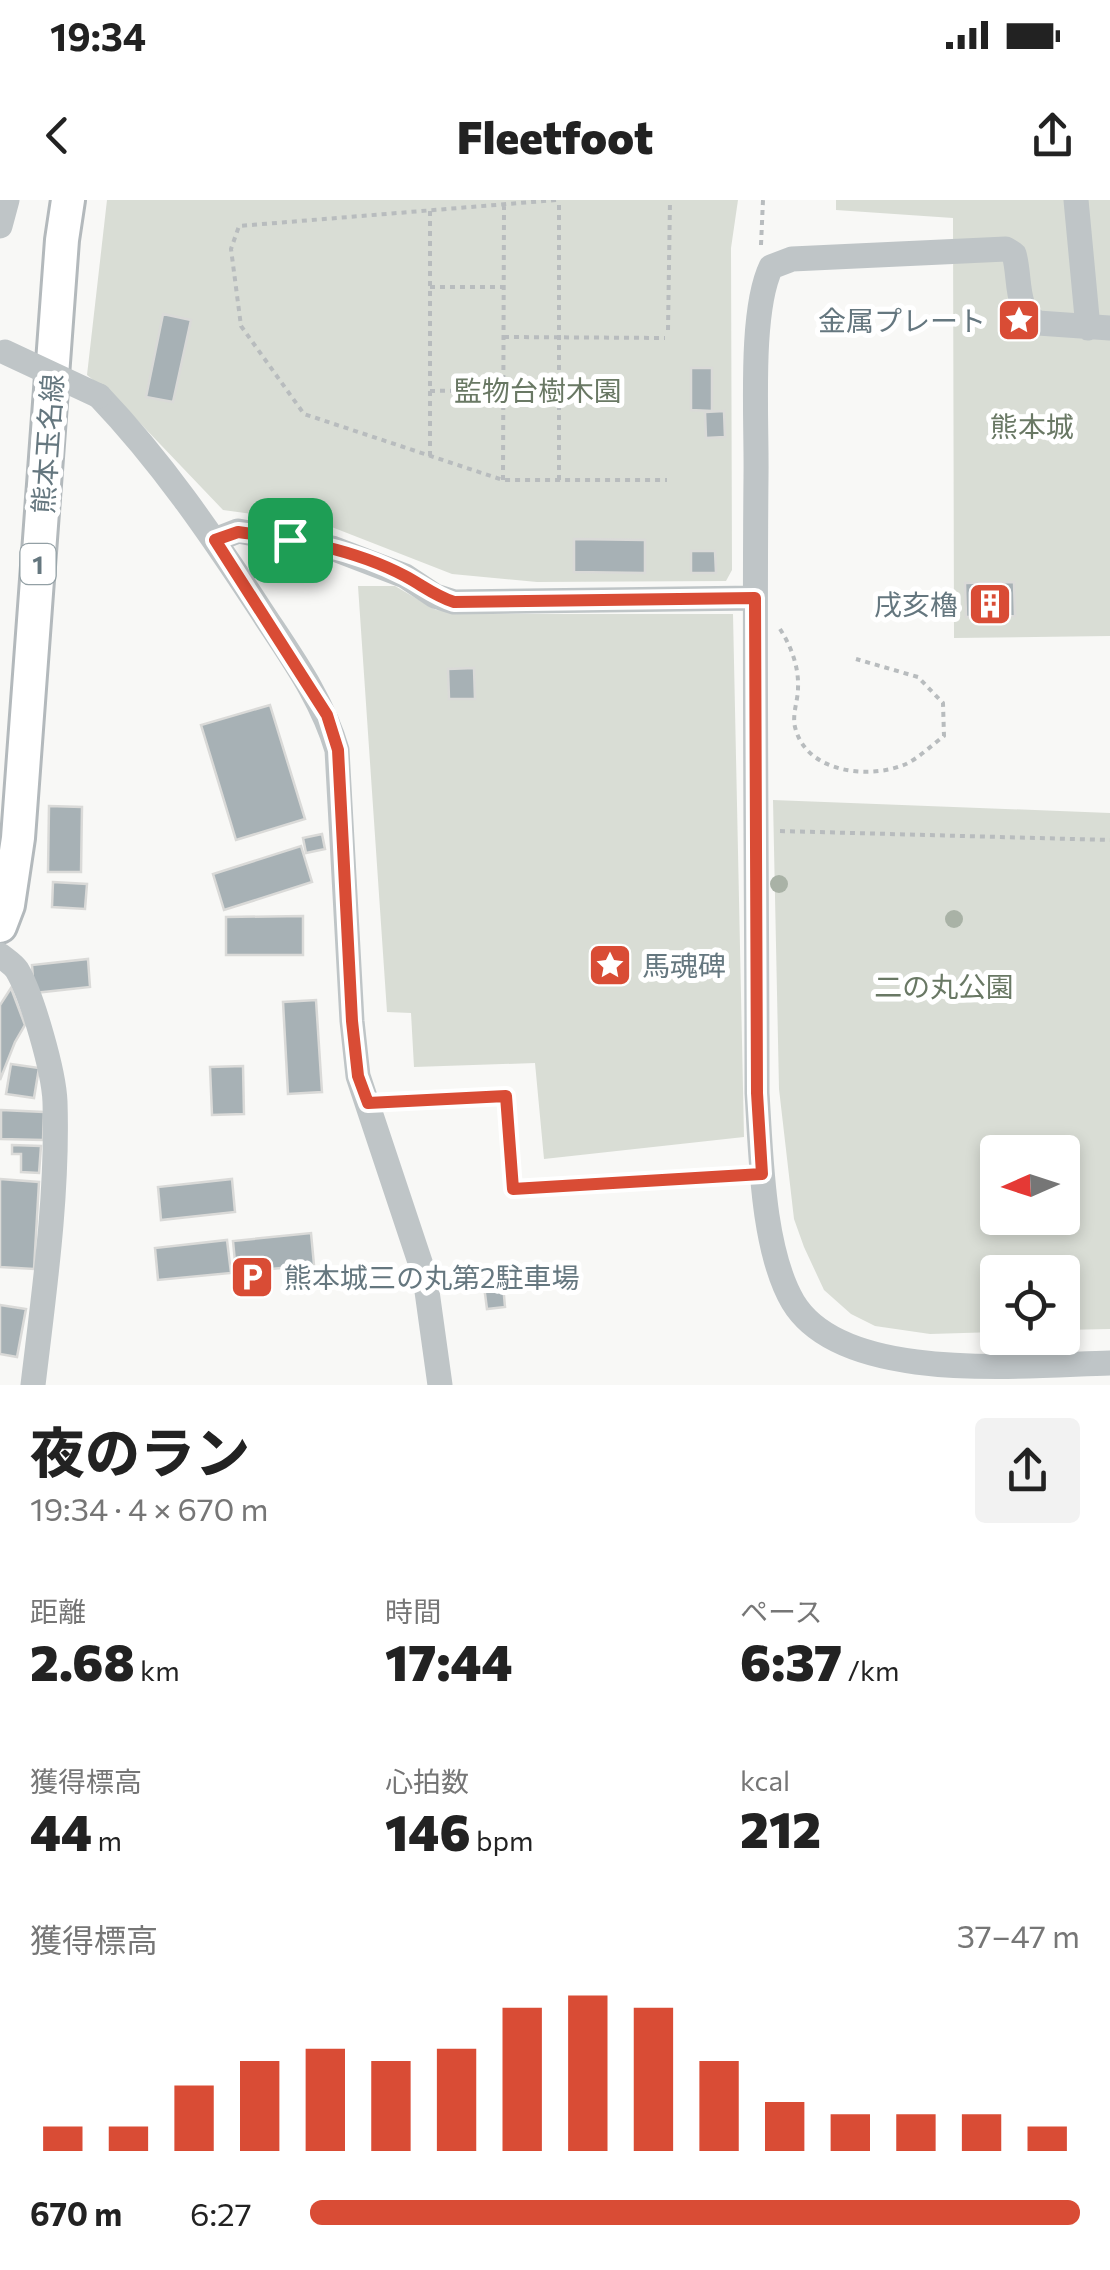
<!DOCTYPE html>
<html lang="ja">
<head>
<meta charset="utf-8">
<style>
  body { margin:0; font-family:Commissioner,"Noto Sans JP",sans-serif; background:#f2f2f2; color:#222; height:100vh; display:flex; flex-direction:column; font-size:38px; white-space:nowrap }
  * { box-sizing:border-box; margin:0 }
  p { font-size:32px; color:#767676 }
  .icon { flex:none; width:55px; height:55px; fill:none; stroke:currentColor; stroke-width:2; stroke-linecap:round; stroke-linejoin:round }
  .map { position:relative; height:1185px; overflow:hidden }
  .side { display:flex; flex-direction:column; background:#fff; flex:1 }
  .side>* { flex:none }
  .needle { width:65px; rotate:267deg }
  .buttons { position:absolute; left:980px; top:935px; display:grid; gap:20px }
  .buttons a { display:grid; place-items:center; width:100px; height:100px; border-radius:10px; background:#fff; box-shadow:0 5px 15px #0003; font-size:50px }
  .pin { position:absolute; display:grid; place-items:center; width:85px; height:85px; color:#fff; margin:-42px; border-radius:20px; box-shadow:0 5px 15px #0006 }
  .round { display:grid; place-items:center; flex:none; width:105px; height:105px; border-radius:10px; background:#f2f2f2 }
  .head { display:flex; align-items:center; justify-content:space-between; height:170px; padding:0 30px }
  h1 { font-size:55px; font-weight:800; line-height:75px }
  .stats { display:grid; grid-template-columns:repeat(3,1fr); gap:15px; height:170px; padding:10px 30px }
  .stats div { display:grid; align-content:center }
  .stats b { font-size:50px; font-weight:800 }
  .stats small { font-size:28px; font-weight:400 }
  .stats p { font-size:28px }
  .chart { height:280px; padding:20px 30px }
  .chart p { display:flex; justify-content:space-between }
  .chart svg { width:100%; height:180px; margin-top:10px; stroke:#d94c35; stroke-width:6 }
  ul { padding:0 30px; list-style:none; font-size:32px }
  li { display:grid; grid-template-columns:160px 120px 1fr; align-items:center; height:75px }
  li i { height:25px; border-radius:12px; background:#d94c35 }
  .status { display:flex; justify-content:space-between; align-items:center; height:70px; padding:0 50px; background:#fff; direction:ltr }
  .status svg { height:28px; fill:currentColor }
  header { display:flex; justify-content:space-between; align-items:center; height:130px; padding:0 30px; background:#fff; font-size:45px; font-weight:800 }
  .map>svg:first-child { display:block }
  .green { fill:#d9ddd5; fill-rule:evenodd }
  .building { fill:#a7b1b5; stroke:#dadad8; stroke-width:2.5 }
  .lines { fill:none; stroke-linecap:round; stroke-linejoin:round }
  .major-casing { stroke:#b3b9bc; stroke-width:38 }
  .path { stroke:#b8bcbe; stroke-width:4; stroke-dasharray:5 5; stroke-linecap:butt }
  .minor { stroke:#bfc5c7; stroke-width:25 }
  .major { stroke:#fff; stroke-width:32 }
  .minor-bridge { stroke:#bfc5c7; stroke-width:25 }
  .tree { fill:#a9b2a6 }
  .route-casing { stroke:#fff; stroke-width:20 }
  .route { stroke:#d94c35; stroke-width:12 }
  .labels { text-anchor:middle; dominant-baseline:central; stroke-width:10; stroke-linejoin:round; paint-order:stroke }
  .shield { fill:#fff; stroke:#93a0a5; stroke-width:2.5 }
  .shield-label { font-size:25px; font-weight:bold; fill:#65777f }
  .poi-label { font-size:28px; fill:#65777f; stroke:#fff; text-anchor:end }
  .park-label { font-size:28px; fill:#697864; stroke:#fff }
  .street-label { font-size:28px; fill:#65777f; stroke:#fff }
</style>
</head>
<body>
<div class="status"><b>19:34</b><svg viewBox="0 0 49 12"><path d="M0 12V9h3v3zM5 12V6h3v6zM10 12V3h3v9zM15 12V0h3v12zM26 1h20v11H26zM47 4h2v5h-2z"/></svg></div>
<header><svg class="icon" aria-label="back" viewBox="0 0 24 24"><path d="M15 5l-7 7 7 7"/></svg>Fleetfoot<svg class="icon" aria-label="share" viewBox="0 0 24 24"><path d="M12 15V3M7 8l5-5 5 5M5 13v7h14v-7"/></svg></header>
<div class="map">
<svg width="1110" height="1185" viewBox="0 0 1110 1185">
  <rect width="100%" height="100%" fill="#f8f8f6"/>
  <path class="green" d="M 107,0 L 738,0 L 731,48 L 732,370 L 726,381 L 537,382 L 452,374 L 324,324 L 223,310 L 118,200 L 87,175 Z
    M 836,0 L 1110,0 L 1110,436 L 954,438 L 953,18 L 836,10 Z
    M 358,386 L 395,386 L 436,410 L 479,414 L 733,414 L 744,937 L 544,959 L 535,863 L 414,867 L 411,813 L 387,812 Z
    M 773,600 L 1110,613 L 1110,1129 L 1063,1130 L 1062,1072 L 998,1072 L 997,1132 L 930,1134 L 875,1126 L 851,1114 L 824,1090 L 804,1047 L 794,1019 L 779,889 ZM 1062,952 L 1062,1018 L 998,1018 L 998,952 Z"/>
  <path class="building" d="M 163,114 L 191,120 L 173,202 L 146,197 Z
    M 691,168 L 712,168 L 712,211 L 691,210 Z
    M 724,211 L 725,237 L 706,238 L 705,212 Z
    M 574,339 L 645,340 L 645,373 L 574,372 Z
    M 691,351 L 715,351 L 716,373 L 691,373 Z
    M 1014,382 L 1015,416 L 966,417 L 965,383 Z
    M 474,468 L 475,499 L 449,499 L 448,469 Z
    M 270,505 L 305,619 L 236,640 L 201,525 Z
    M 49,606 L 82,607 L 81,672 L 48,672 Z
    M 322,634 L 325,649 L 306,653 L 303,638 Z
    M 301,646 L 312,682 L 224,710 L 213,674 Z
    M 53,682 L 87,684 L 85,709 L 52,707 Z
    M 303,716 L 303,755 L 226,755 L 226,717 Z
    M 88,759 L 90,787 L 34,793 L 32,765 Z
    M 11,788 L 25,825 L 15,842 L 0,880 L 0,805 Z
    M 316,800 L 322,892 L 288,894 L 283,802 Z
    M 11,864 L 39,868 L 34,898 L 6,894 Z
    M 243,866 L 244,914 L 212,915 L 210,867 Z
    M 1,910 L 44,912 L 43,940 L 1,939 Z
    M 12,945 L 41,946 L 39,973 L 21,972 L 21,954 L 12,954 Z
    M 0,979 L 39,982 L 34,1069 L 0,1067 Z
    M 232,979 L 235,1012 L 161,1020 L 158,987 Z
    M 311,1033 L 314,1065 L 236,1072 L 233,1041 Z
    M 227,1040 L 231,1073 L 158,1080 L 155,1048 Z
    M 503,1084 L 505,1107 L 487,1109 L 484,1086 Z
    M 0,1105 L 26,1109 L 17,1157 L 0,1154 Z"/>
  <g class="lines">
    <g class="major-casing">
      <path id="major" d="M 0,726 L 8,705 L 18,638 L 62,40 L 68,0"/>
    </g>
    <path class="path" d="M 556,0 L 239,26 L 231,49 L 241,126 L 304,214 L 503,280 L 667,280
      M 761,45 L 763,0
      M 430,87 L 504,87
      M 668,130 L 670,0
      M 504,137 L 665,138
      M 430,191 L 503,190
      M 430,256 L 430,11
      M 503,280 L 504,5
      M 559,280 L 559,0
      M 780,429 C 791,446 799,467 798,488 C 798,501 792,514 795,527 C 806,573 869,580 906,564 C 919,558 933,544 944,536 L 943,503 L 918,477 L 856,459
      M 780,631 L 1110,640
      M 393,902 L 506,897 L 513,989 L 737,975"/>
    <path class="minor" d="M 1076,0 L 1088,128
      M 0,26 L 7,0
      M 1110,128 L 1038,123 C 1014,110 1021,78 1014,54 L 1006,49 L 792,59 L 771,67 C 749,113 757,222 756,277 C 754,482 757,688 757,893 C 761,953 762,1049 793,1102 C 843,1185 1027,1165 1110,1163
      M 99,196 C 161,261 211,334 260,409 C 290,455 322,498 337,550 L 352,821 L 358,876 L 425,1077 L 440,1185
      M 215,340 L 238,331 L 332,348 L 405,376 L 435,396 L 454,402 L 755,398
      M 0,755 C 6,760 13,764 17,770 C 32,795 54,872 55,902 C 58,996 44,1092 33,1185"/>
    <use href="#major" class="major"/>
    <path class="minor-bridge" d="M 5,152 L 99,196"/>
  </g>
  <g class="tree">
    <circle cx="779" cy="684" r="9"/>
    <circle cx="954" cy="719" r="9"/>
  </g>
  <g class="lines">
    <g class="route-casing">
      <path id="route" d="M 238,332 C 294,339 354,349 405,376 C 422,385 435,396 454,402 L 755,398 L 757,893 L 762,974 L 513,989 L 506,896 L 368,903 L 358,876 L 352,821 L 338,550 L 327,515 L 215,340 Z"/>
    </g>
    <use href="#route" class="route"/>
  </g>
  <defs>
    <g id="sight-square" transform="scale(2.25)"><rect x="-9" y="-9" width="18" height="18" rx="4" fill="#d94c35" stroke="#fff"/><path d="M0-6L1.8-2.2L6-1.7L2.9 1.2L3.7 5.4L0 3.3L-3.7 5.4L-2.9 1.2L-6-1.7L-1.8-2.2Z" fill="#fff"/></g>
    <g id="building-square" transform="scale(2.25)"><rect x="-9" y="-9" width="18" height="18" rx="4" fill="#d94c35" stroke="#fff"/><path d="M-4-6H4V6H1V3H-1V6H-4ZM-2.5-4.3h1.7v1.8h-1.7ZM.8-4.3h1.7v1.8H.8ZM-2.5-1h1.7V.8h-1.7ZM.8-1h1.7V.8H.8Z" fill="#fff"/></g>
    <g id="parking-square" transform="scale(2.25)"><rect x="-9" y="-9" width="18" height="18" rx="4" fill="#d94c35" stroke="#fff"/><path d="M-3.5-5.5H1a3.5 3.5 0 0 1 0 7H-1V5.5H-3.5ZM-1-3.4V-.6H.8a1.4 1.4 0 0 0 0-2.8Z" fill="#fff"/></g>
  </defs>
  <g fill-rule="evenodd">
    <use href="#sight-square" x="1019" y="120"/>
    <use href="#building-square" x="990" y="404"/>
    <use href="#sight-square" x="610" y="765"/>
    <use href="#parking-square" x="252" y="1077"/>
  </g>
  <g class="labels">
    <rect class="shield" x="20.5" y="344" width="35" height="40" rx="8"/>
    <g class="shield-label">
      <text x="38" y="364">1</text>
    </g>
    <g class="poi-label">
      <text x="986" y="120">金属プレート</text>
      <text x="958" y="404">戌亥櫓</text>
      <text x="642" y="765" text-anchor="start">馬魂碑</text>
      <text x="284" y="1077" text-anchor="start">熊本城三の丸第2駐車場</text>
    </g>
    <g class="park-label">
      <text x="538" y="190">監物台樹木園</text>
      <text x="1032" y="226">熊本城</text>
      <text x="944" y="786">二の丸公園</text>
    </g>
    <g class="street-label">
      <text transform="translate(47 244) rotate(-86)">熊本玉名線</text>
    </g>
  </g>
</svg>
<div class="buttons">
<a><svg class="needle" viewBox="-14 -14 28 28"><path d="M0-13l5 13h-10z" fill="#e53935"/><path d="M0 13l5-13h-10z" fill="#767676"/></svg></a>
<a><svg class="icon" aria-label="locate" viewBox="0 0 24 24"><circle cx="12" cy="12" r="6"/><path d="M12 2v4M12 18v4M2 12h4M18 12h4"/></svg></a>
</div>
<div class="pin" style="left:290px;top:340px;background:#1e9e55"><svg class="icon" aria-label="arrive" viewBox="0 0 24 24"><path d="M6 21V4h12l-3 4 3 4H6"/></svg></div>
</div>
<section class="side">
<div class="head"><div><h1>夜のラン</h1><p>19:34 · 4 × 670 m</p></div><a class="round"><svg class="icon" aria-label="share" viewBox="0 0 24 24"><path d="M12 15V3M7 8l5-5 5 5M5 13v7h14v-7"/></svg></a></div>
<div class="stats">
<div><p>距離</p><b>2.68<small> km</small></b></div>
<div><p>時間</p><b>17:44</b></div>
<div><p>ペース</p><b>6:37<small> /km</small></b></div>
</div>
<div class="stats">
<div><p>獲得標高</p><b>44<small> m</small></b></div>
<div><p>心拍数</p><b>146<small> bpm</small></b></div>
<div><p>kcal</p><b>212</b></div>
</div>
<div class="chart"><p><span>獲得標高</span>37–47 m</p>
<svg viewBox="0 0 160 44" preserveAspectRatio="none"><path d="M5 44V38M15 44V38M25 44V28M35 44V22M45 44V19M55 44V22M65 44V19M75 44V9M85 44V6M95 44V9M105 44V22M115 44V32M125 44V35M135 44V35M145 44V35M155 44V38"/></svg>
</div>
<ul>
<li><b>670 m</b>6:27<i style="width:100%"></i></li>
</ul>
</section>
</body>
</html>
